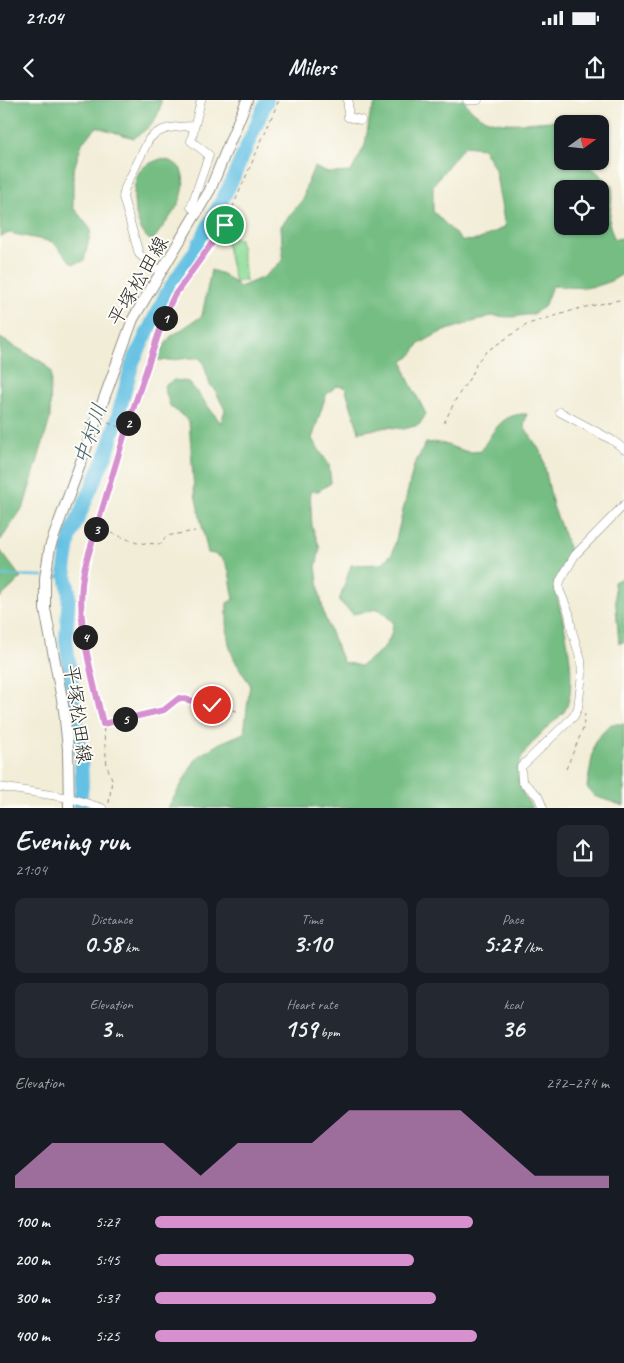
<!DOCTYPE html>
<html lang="en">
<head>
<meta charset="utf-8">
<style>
  body { margin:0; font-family:Caveat,"Klee One",sans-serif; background:#242831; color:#f1f3f6; height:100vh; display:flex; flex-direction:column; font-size:19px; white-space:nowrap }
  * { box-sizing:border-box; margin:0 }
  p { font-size:16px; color:#9ea1a6 }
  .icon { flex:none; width:28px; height:28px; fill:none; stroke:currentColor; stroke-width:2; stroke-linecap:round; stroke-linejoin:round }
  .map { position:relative; height:708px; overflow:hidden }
  .drawer { display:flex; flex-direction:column; background:#171b24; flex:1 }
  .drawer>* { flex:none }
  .needle { width:32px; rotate:75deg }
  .fabs { position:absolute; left:554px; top:15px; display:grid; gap:10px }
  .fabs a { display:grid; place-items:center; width:55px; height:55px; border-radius:10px; background:#171b24; box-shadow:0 1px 4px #0004; font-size:25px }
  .pin { position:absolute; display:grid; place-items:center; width:42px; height:42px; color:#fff; margin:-21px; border:2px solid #fff; border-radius:50%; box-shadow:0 1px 5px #0007 }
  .km { position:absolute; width:25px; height:25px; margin:-12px; border-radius:50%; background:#222; color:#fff; font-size:14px; line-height:25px; text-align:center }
  .round { display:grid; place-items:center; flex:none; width:52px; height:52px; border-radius:10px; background:#242831 }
  .headline { display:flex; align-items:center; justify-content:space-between; height:85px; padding:0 15px }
  h1 { font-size:28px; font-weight:600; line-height:38px }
  .stats { display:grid; grid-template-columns:repeat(3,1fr); gap:8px; height:85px; padding:5px 15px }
  .stats div { display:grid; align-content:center; border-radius:10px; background:#242831; text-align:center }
  .stats b { font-size:25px; font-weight:600 }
  .stats small { font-size:14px; font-weight:400 }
  .stats p { font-size:14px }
  .chart { height:140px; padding:10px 15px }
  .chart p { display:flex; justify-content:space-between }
  .chart svg { width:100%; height:90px; margin-top:5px; fill:#d690ce; opacity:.7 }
  ul { padding:0 15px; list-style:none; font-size:16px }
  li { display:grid; grid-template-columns:80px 60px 1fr; align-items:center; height:38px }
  li i { height:12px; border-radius:6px; background:#d690ce }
  .status { display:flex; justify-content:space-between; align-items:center; height:35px; padding:0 25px; background:#171b24; direction:ltr }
  .status svg { height:14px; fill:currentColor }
  header { display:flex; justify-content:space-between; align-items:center; height:65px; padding:0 15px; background:#171b24; font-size:22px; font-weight:600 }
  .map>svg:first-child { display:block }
  .green { fill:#91de9b; stroke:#5e8463 }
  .forest { fill:#74bd83; stroke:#507457; fill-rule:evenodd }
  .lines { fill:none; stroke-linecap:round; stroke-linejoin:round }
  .stream { stroke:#65c1e3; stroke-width:2.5 }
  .river { stroke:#65c1e3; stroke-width:14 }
  .minor-casing { stroke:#8e8c81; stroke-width:9 }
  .major-casing { stroke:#8e8c81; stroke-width:12 }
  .path { stroke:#8e8c81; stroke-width:1; stroke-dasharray:4 4; stroke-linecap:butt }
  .minor { stroke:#fff; stroke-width:8 }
  .major { stroke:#fff; stroke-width:10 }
  .route-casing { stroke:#fff; stroke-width:10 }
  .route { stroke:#d690ce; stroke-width:6 }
  .labels { text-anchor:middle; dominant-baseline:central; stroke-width:4; stroke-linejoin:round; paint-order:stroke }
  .street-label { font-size:20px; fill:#2b2b2b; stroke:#fdfcf7 }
  .water-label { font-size:21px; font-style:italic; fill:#3f606b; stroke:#fdfcf7 }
</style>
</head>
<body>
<div class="status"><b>21:04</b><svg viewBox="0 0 49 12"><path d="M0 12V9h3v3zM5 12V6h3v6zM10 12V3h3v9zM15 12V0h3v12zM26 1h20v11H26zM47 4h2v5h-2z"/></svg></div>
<header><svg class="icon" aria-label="back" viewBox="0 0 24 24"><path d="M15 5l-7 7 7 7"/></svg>Milers<svg class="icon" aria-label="share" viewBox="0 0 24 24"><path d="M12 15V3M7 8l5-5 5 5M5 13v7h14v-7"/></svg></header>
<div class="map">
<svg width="624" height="708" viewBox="0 0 624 708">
  <rect width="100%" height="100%" fill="#fdfcf7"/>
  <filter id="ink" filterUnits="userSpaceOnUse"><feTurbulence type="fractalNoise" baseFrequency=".02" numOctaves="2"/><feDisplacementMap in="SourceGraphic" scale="10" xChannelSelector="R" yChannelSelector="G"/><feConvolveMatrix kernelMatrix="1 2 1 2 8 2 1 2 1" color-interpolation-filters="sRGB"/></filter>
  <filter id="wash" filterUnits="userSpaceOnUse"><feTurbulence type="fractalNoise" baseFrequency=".0096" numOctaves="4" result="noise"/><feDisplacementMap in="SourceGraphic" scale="20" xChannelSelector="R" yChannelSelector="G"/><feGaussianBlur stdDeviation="1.12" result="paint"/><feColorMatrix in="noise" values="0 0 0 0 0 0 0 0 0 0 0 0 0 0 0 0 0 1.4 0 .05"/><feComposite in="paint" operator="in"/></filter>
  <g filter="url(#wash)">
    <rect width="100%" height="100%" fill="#f2edd7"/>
    <path class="green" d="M 225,137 L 240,139 L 246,181 L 235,182 Z"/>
    <path class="forest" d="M 0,0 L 161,0 C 160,19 149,28 134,38 L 97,27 L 82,43 L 73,72 L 73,107 L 91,130 L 84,161 L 73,164 L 53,142 L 9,133 L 0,137 Z
      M 377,0 L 464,0 C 482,32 522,22 553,21 L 562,33 L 562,61 L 584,61 L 613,86 L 609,123 L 614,139 L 624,138 L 624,173 C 599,191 581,188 552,186 L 544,207 L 533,214 L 512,217 L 491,216 L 441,232 L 419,244 L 410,257 L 403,261 L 407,277 L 426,314 L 419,325 L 404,329 L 388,327 L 359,332 L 345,287 L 336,286 L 326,295 L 312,339 L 329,365 L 331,383 L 318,391 L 310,391 L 312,426 L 320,448 L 316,467 L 320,495 L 324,515 L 343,562 L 360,566 C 378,553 392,546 393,522 L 378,509 L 353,514 L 339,501 L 351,465 L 382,464 L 393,452 L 414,365 L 426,343 C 450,339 457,356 481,351 C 493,332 501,313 527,314 L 524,326 L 542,354 L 553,406 L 570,450 L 554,486 C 563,518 578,574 567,606 C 565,613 557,618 552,623 C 522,652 503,670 533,708 L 168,708 L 197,657 L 220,643 L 244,633 L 250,584 C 226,550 227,543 227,503 L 234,499 C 229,479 232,455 208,453 L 194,390 L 189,321 L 170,306 L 164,286 L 174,280 L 189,282 L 221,323 L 225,310 L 214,288 L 210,285 L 203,262 L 199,258 C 187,257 163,263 156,259 L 170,237 L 202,216 L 211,170 L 223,174 L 240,187 L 264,177 L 283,160 L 281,126 L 303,99 L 306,86 L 314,67 L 328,73 L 351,72 L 365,45 L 370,15 ZM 464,46 L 483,48 L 495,69 L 505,127 L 478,140 L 462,141 L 433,111 L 433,85 ZM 562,89 L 600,89 L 600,126 L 562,126 Z
      M 160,59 C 169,60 179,63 182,72 C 190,99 168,118 154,139 L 150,140 C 134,129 130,91 138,74 C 143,65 151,63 160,59 Z
      M 0,238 L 42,262 L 51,271 L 50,319 L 24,406 L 0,441 Z
      M 0,450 L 21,478 L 0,498 Z
      M 624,477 L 624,542 L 619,543 L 614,482 Z
      M 611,624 L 624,624 L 624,706 L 594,696 L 587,687 L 595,641 Z"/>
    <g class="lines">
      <path class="stream" d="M 0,475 L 43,476
        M 49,476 L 66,477"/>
      <path class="river" d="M 79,708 L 82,686 L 81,657 L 66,540 L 69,492 L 65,469 L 70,437 L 108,350 L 133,262 L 166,194 L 195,151 L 230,85 L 267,0"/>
    </g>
  </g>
  <g filter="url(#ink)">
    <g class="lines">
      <g class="minor-casing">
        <path id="minor" d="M 348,0 L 348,17 L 361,20
          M 467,0 L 478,0
          M 198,113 L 191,107 L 209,55 L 191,41 L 201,0
          M 160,172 L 139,154 L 123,97 L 125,88 L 149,39 C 162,26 177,27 194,26
          M 560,312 L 612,340 L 624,349
          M 0,687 L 70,698 L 102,708
          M 543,708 L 538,696 L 522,681 L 521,667 L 574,616 L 578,608 L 582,575 L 581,560 L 572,531 L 569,513 L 559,489 L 560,481 L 575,455 L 624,405"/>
      </g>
      <g class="major-casing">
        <path id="major" d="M 69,708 L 68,649 L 64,610 L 45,509 L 45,478 L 50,447 L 133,219 L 210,90 L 247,0"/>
      </g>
      <path class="path" d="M 108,323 L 125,329
        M 444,323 L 457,297 L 473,273 L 477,262 L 487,251 L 528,224 L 581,208 L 624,199
        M 97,427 L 137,443 L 161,444 L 166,436 L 195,431
        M 104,624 L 163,610 L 179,598 L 241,612
        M 566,669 L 583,629 L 585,613
        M 109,703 L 112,679 L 107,666 L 103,624 L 80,507 L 81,484 L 85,465 L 126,330 L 165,215 L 174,196 L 225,125 L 279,0"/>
      <use href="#minor" class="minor"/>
      <use href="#major" class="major"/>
    </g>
  </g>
  <g class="lines" filter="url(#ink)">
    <g class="route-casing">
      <path id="route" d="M 212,605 L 179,598 L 164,610 L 103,624 C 92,572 73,518 85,466 L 126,330 L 165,215 L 174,196 L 225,125"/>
    </g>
    <use href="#route" class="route"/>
  </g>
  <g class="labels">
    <g class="street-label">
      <text transform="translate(138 181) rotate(-60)">平塚松田線</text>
      <text transform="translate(78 614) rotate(82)">平塚松田線</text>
    </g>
    <g class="water-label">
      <text transform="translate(90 334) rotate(-71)">中村川</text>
    </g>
  </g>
</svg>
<div class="fabs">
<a><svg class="needle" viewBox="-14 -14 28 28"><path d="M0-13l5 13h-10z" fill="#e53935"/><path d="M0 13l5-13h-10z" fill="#9ea1a6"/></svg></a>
<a><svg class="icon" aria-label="locate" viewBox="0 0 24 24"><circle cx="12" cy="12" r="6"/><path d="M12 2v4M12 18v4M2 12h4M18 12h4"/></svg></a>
</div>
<div class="pin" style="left:225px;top:125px;background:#1e9e55"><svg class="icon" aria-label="arrive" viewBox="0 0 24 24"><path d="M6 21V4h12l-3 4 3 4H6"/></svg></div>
<div class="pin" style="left:212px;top:605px;background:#d93025"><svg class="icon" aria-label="check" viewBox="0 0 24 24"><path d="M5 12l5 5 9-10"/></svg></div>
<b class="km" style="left:165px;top:218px">1</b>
<b class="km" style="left:128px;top:323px">2</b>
<b class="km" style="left:96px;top:429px">3</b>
<b class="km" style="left:85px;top:537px">4</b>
<b class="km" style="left:125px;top:619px">5</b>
</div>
<section class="drawer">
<div class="headline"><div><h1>Evening run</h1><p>21:04</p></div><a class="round"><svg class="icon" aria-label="share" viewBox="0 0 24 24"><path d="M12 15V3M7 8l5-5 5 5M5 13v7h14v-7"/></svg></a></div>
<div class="stats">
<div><p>Distance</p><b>0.58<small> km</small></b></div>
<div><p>Time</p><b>3:10</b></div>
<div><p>Pace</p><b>5:27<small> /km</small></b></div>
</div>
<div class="stats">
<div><p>Elevation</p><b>3<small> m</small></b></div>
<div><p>Heart rate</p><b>159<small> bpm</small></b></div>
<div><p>kcal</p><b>36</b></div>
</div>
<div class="chart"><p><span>Elevation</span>272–274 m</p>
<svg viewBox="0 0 160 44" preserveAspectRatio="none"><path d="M0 44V38L10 22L20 22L30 22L40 22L50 38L60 22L70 22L80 22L90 6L100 6L110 6L120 6L130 22L140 38L150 38L160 38V44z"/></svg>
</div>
<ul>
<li><b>100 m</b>5:27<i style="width:70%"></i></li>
<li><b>200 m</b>5:45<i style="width:57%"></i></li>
<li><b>300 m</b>5:37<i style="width:62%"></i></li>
<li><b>400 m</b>5:25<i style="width:71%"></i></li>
</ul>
</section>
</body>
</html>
